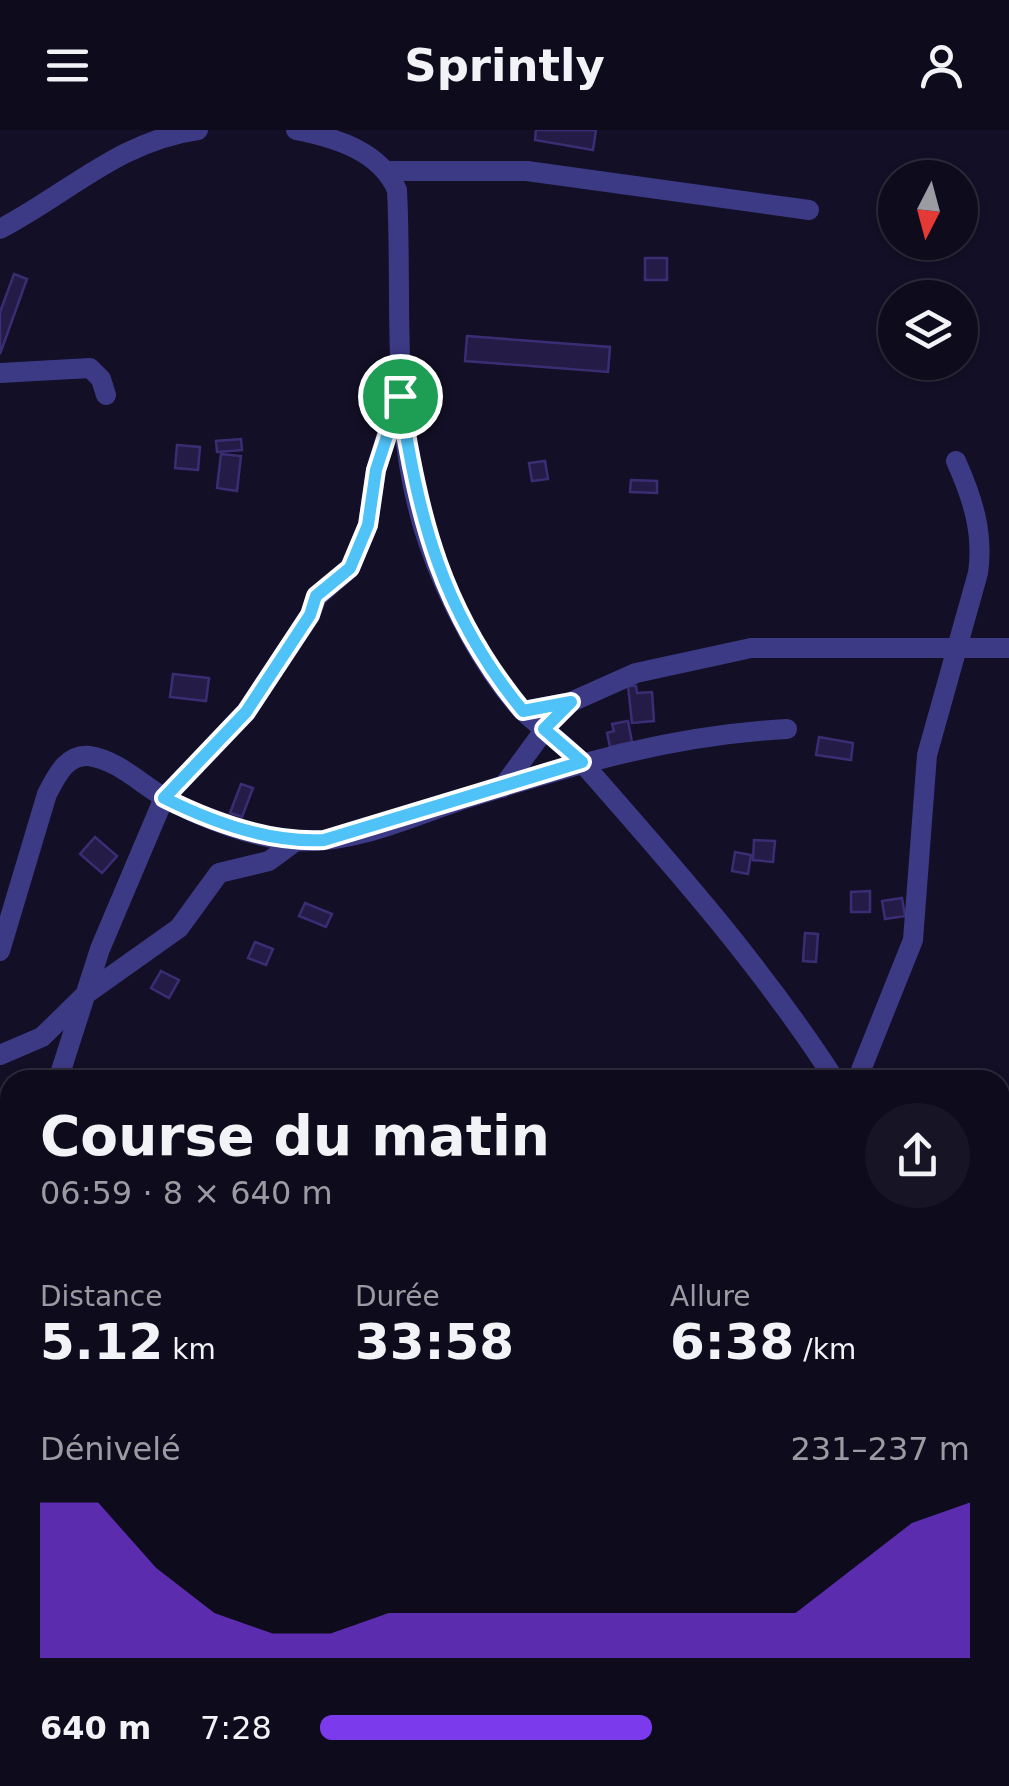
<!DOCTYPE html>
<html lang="fr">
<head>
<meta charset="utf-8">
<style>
  body { margin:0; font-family:"DejaVu Sans",sans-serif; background:#171425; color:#f1f3f6; height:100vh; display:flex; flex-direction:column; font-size:38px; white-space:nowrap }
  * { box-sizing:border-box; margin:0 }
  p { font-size:32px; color:#9b9ba3 }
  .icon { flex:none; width:55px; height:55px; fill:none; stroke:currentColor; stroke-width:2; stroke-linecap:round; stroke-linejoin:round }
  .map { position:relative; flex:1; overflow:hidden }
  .drawer { position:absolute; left:0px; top:940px; width:1010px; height:718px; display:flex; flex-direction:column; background:#0e0b1c; border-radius:30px 30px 0 0; box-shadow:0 2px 8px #0004,0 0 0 2px #2e2b3b }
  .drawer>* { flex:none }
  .needle { width:65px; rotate:186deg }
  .fabs { position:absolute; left:878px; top:30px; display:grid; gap:20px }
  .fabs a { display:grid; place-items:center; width:100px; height:100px; border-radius:50%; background:#0e0b1c; box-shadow:0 2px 8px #0004,0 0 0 2px #2e2b3b; font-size:50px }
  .pin { position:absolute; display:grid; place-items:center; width:85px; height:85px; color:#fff; margin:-42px; border:5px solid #fff; border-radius:50%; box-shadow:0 2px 10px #0007 }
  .round { display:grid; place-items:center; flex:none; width:105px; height:105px; border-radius:52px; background:#171425 }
  .overview { display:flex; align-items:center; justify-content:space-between; height:170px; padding:0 40px }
  h1 { font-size:55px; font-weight:600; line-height:75px }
  .figures { display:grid; grid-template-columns:repeat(3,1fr); gap:15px; height:170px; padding:10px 40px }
  .figures div { display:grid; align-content:center }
  .figures b { font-size:50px; font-weight:600 }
  .figures small { font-size:28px; font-weight:400 }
  .figures p { font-size:28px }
  .chart { height:280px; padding:20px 40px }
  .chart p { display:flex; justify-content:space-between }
  .chart svg { width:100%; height:180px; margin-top:10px; fill:#7c3aed; opacity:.7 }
  ul { padding:0 40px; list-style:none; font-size:32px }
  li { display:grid; grid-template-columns:160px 120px 1fr; align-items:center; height:75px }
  li i { height:25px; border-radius:12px; background:#7c3aed }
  header { display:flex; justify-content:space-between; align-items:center; height:130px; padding:0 40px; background:#0e0b1c; font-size:45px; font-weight:600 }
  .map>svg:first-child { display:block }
  .building { fill:#241b47; stroke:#3b2d73; stroke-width:2.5 }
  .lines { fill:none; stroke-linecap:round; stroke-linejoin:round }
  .minor { stroke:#3d3a85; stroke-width:20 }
  .route-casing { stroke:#fff; stroke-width:20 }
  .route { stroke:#4fc3f7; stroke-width:12 }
</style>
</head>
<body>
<header><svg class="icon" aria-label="menu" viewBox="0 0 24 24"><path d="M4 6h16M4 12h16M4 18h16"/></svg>Sprintly<svg class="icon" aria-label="person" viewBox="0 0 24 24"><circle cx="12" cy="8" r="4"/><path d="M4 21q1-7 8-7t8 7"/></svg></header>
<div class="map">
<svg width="1009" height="1656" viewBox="0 0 1009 1656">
  <rect width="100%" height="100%" fill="#130f26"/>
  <path class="building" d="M 536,0 L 596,0 L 593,20 L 535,10 Z
    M 645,128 L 667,128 L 667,150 L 645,150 Z
    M 14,144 L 27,149 L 0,224 L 0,182 Z
    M 467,206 L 610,217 L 608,242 L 465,231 Z
    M 241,309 L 242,320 L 217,322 L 216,311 Z
    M 177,315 L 200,317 L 198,340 L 175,338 Z
    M 221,324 L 241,326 L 237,361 L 217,358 Z
    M 545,331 L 548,349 L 532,351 L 529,333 Z
    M 631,350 L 657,351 L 657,363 L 630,362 Z
    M 173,544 L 209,548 L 206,571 L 170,567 Z
    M 628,556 L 636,556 L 637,563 L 652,562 L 654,591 L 632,593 Z
    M 628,591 L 632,612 L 610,617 L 607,603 L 614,601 L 612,594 Z
    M 819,607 L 853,613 L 851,630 L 816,625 Z
    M 241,654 L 253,658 L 242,687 L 230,683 Z
    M 95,707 L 117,726 L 102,743 L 80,724 Z
    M 754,710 L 775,711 L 773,732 L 753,730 Z
    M 735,722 L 751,725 L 748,744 L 732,741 Z
    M 870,761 L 870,782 L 851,782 L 851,762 Z
    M 902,768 L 905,786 L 885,789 L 882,771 Z
    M 305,773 L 332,784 L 326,797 L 299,786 Z
    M 805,803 L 818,804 L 816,832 L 803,831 Z
    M 255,812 L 273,819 L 266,835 L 248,828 Z
    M 161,841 L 179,850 L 169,868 L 151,858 Z"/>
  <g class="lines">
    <path class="minor" d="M 296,0 C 336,8 380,21 397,60 C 403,177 389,298 428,412 C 446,465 484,541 524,582 C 544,601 568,616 586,637 C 674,737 763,838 835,950
      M 388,41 L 527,41 L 809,80
      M 0,99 C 69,63 119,11 198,0
      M 0,243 L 90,238 L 101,249 L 106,265
      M 523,581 L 571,572 L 636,543 L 751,518 L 1009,518
      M 502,658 L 551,591
      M 0,821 L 47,664 C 56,647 66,624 89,626 C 117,630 140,653 162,666 C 197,687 258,710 299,711 C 356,714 415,685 468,668 C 576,634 673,605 787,599
      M 0,925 L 42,907 L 86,864 L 179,798 L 219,743 L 269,731 L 296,711
      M 58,950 L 100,819 L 164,668 L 246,582 L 310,485 L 317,467 L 350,438 L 368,395 L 376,340 L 397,272
      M 857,950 L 913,810 L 927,625 L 978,443 C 984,402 972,367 956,331
      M 1000,1066 L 1009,1061
      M 0,1093 L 10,1073
      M 0,1162 L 10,1169
      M 1000,1199 L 1009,1198
      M 1000,1245 L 1009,1261
      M 0,1396 L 10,1354
      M 0,1496 L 10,1522
      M 13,1648 L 14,1656
      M 486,1648 L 495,1656
      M 92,1656 L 110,1648
      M 228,1656 L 233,1648"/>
  </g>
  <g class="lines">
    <g class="route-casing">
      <path id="route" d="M 400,266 C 418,388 442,483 523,581 L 571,572 L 544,599 L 582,632 L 324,710 C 269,713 212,692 164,668 L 246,582 L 310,485 L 316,466 L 350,438 L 368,395 L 376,340 Z"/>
    </g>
    <use href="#route" class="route"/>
  </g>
</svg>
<div class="fabs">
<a><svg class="needle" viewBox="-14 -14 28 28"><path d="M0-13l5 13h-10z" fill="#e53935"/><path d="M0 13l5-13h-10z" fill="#9b9ba3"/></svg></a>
<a><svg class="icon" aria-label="layers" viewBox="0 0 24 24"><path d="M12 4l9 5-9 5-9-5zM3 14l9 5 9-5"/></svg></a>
</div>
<div class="pin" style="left:400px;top:266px;background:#1e9e55"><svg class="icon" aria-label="arrive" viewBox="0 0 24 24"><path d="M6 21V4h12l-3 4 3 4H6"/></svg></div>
<section class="drawer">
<div class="overview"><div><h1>Course du matin</h1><p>06:59 · 8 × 640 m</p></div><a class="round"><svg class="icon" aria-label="share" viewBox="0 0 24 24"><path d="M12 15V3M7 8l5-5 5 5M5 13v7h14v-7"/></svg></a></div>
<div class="figures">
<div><p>Distance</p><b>5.12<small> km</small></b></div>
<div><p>Durée</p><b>33:58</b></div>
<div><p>Allure</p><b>6:38<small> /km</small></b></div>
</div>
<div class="chart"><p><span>Dénivelé</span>231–237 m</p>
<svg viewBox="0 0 160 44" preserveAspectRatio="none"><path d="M0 44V6L10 6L20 22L30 33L40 38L50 38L60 33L70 33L80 33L90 33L100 33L110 33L120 33L130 33L140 22L150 11L160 6V44z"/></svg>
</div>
<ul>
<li><b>640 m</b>7:28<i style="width:51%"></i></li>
</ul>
</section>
</div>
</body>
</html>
